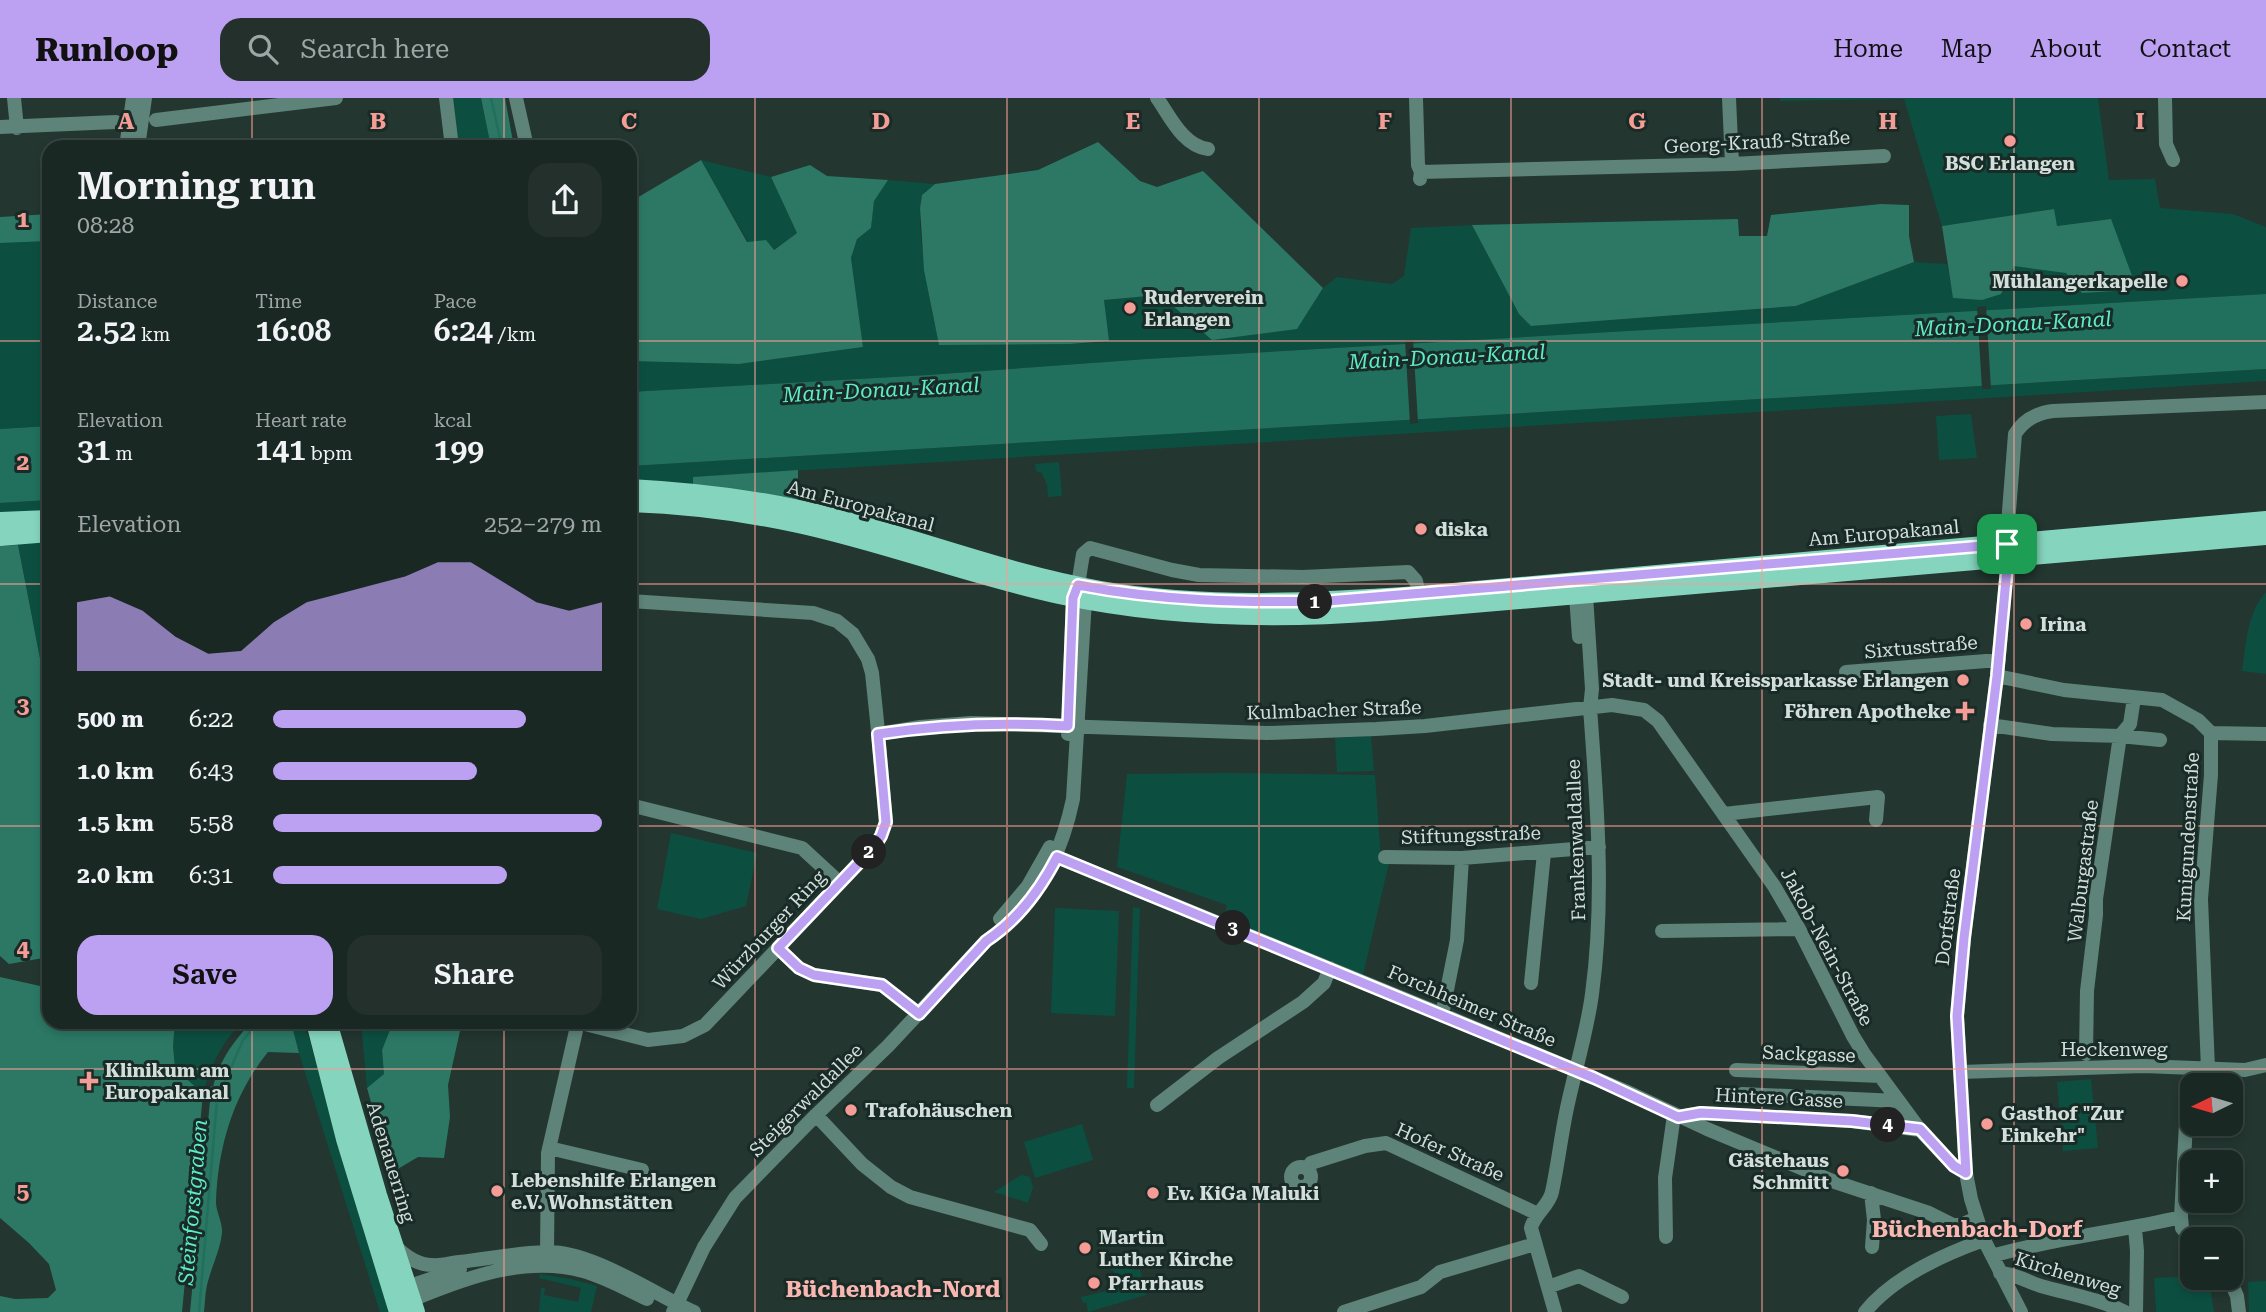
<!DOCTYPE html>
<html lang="en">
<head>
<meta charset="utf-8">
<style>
  body { margin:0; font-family:"Roboto Serif",serif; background:#23302c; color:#f1f3f6; height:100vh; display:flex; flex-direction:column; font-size:26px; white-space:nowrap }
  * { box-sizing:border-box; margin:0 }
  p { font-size:23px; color:#9fa6a6 }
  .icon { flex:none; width:38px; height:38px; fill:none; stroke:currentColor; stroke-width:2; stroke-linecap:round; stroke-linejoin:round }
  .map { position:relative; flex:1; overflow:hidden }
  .details { position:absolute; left:42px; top:42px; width:595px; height:889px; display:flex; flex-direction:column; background:#1a2824; border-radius:21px; box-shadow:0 4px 10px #0003,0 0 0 2px #384441 }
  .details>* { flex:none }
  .needle { width:46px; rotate:265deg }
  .buttons { position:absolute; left:2180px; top:975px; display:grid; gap:14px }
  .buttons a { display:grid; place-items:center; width:63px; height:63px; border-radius:14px; background:#1a2824; box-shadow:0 4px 10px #0003,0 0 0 2px #384441; font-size:35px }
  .pin { position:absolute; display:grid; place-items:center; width:60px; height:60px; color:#fff; margin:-30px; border-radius:14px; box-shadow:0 4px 10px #0006 }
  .km { position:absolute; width:35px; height:35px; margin:-18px; border-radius:50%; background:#222; color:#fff; font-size:19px; line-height:35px; text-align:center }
  .round { display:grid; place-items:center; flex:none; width:74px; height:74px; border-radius:21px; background:#23302c }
  .head { display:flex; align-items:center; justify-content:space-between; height:119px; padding:0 35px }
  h1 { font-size:38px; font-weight:600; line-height:52px }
  .metrics { display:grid; grid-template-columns:repeat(3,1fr); gap:10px; height:119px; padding:7px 35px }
  .metrics div { display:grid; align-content:center }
  .metrics b { font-size:30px; font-weight:600 }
  .metrics small { font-size:19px; font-weight:400 }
  .metrics p { font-size:19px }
  .chart { height:196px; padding:14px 35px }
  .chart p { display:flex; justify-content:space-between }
  .chart svg { width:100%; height:126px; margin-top:7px; fill:#bca0f2; opacity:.7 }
  .cta { display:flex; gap:14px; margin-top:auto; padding:14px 35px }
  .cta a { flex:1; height:80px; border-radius:21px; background:#bca0f2; color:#111; font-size:28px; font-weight:600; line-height:80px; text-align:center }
  .cta a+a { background:#23302c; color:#f1f3f6 }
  ul { padding:0 35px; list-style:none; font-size:23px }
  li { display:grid; grid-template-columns:112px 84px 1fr; align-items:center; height:52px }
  li i { height:18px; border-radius:9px; background:#bca0f2 }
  header { display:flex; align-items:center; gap:42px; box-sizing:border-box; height:98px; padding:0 35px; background:#bca0f2; color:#111 }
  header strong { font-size:33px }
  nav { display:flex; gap:38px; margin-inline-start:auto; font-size:24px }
  .search { width:490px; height:63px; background:#23302c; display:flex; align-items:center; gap:18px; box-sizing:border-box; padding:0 24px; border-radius:21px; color:#9fa6a6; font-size:26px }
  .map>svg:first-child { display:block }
  .green { fill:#0c4f40 }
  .forest { fill:#2c7865 }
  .water { fill:#216f5d }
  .pier { fill:#233630 }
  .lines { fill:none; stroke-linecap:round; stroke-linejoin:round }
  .stream { stroke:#216f5d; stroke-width:2.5 }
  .minor { stroke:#5e8378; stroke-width:14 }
  .major { stroke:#85d5be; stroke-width:18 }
  .route-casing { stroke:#fff; stroke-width:14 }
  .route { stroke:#bca0f2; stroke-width:9 }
  .grid { fill:none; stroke:#f59c96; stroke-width:2; stroke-opacity:0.55 }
  .poi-dot { fill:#f59c96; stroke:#192b26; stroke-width:2.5 }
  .labels { text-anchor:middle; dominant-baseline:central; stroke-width:6; stroke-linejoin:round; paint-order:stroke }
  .street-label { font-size:19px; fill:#d3deda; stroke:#192b26 }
  .poi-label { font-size:19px; font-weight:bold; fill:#d3deda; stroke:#192b26; text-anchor:start }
  .water-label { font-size:21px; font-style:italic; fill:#60ebc8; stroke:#192b26 }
  .quarter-label { font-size:23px; font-weight:bold; fill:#fab6b1; stroke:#192b26 }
  .grid-label { font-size:23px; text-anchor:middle; font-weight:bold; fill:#f59c96; stroke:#192b26; stroke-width:6; stroke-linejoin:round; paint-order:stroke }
</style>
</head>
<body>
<header>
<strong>Runloop</strong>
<div class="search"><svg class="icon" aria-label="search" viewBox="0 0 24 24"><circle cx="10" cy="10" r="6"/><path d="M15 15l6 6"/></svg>Search here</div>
<nav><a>Home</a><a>Map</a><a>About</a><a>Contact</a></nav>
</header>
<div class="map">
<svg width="2266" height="1214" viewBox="0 0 2266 1214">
  <rect width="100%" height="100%" fill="#233630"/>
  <path class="green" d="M 452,0 L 481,0 L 491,49 L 456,49 Z
    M 1780,0 L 2098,0 L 2109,82 L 2155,81 L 2160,110 L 2233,116 L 2266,129 L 2266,196 L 1147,261 L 928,277 L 630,294 L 630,263 L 739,266 L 863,249 L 851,160 L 857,140 L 871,130 L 874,102 L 888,82 L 935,86 C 931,89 925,93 923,97 C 912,115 933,224 940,247 L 1070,246 L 1108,244 L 1104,202 L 1170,196 L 1297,231 L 1323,190 L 1337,179 L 1392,186 L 1404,178 L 1411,130 L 1472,127 L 1519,216 L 1531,228 L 1796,208 L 1914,164 L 1947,166 L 1954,200 L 2006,168 L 2110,121 L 2056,128 L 2053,111 L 1942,128 L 1904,1 L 1780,3 Z
    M 701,62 L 771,79 L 797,135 L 773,152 L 748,144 Z
    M 49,143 L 49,328 L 0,331 L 0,145 Z
    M 2266,271 L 2266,283 L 694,379 L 692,389 L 630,409 L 630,368 Z
    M 1971,316 L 1977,360 L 1939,362 L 1936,318 Z
    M 1059,364 L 1062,398 L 1048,399 L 1047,387 L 1042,375 L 1036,373 L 1035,366 Z
    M 49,402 L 49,607 L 18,447 L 0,448 L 0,405 Z
    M 2266,494 L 2266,576 L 2242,573 C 2246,546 2247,515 2266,494 Z
    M 1371,638 L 1374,673 L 1337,674 L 1335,640 Z
    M 1226,675 L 1375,677 L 1381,763 L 1389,765 L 1363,877 L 1223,821 L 1227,807 L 1117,769 L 1127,676 Z
    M 671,735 L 757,755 L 746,808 L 701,821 L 657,811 Z
    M 1133,809 L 1140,810 L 1134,990 L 1127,990 Z
    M 1055,810 L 1119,813 L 1115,918 L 1051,915 Z
    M 175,924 L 241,924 C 221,948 211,965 203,996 L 175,970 L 173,948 Z
    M 291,924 L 300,924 L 309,939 L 315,962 L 320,962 L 394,1214 L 380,1214 L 299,955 Z
    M 361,924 L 393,924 L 382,952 L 384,976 L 367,990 Z
    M 2091,981 L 2098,1050 L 2063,1053 L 2057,984 Z
    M 1082,1026 L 1093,1062 L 1035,1080 L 1024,1044 Z
    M 1021,1077 L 1030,1079 L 1033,1089 L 1028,1105 L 994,1094 Z
    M 1123,1165 L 1135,1172 L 1140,1172 L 1146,1197 L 1088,1214 L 1086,1204 L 1083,1205 L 1081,1199 L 1115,1191 L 1113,1183 L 1116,1180 L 1113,1172 L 1110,1172 L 1109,1169 Z
    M 540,1176 L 571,1181 L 597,1188 L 591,1214 L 539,1214 L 541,1190 L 545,1190 L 544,1197 L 578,1204 L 581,1190 L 539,1180 Z
    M 2193,1178 L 2197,1182 L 2209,1181 L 2214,1214 L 2156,1214 L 2154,1180 Z
    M 2266,1183 L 2266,1214 L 2249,1214 L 2248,1184 Z"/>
  <path class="forest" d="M 481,0 L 505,0 L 514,49 L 491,49 Z
    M 1098,44 L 1140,83 L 1157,89 L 1203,73 L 1323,190 L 1297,231 L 1212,242 L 1172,207 L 1170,196 L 1104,202 L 1109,243 L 1070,246 L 939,247 L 924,172 L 920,110 L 922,97 L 935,86 L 1038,72 Z
    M 701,62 L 747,144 L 766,142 L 774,152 L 797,135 L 771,79 L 810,67 L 827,78 L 888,82 L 874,103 L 871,130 L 857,141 L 851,160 L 863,249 L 739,266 L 630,263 L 630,104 Z
    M 1881,106 L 1909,107 L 1909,138 L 1914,164 L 1796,208 L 1531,228 L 1519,216 L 1472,127 L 1738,121 L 1739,138 L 1767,138 L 1771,117 Z
    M 2054,111 L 2057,128 L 2111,121 L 2135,186 L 2131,192 L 2082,195 L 2066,175 L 2014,168 L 2001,196 L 1982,202 L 1953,200 L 1942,128 Z
    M 49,116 L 49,143 L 0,145 L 0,119 Z
    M 798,372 L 798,406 L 693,389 L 693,379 Z
    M 18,447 L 49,607 L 49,859 L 9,866 L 0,858 L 0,448 Z
    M 0,879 L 49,890 L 49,924 L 175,924 L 173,948 L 175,970 L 203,996 L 182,1214 L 0,1214 L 0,1198 L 15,1201 L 48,1200 L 56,1192 L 49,1166 L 29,1145 L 0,1120 Z
    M 251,924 L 291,924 L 299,955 L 268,954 C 233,997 218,1049 216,1104 C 216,1114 223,1125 222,1135 C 220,1153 211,1170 207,1187 C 205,1196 205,1205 204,1214 L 190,1214 L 210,1003 C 217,966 227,952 251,924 Z
    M 393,924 L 462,924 L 448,987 L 450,1019 L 444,1060 L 418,1059 L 391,1075 L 367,990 L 384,976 L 382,952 Z"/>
  <path class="water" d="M 2266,196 L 2266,271 L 630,368 L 630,294 L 928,277 L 1147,261 Z
    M 49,328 L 49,402 L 0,405 L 0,331 Z"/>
  <path class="pier" d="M 1986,208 L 1991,291 L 1982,291 L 1977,209 Z
    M 1405,242 L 1413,242 L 1418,325 L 1410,326 Z"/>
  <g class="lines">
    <path class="stream" d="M 491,0 L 502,49
      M 211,990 L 222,988
      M 199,1214 L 217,1002 L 243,942 L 259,924"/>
    <path class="minor" d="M 14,0 L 17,30
      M 446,0 L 452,49
      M 516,0 L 527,49
      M 1157,0 C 1170,18 1183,48 1208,51
      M 1416,0 L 1418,67 L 1421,74 L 1420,81
      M 1729,0 L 1732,66
      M 2165,0 L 2166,46 L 2173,62
      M 156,22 L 336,0
      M 0,29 L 116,24
      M 126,49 L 133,0
      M 138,49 L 145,0
      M 1421,74 L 1732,66 L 1884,58
      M 1078,487 L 1083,456 L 1090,450 L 1172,472 L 1199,477 L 1303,479 L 1408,474 L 1416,483 L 1419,497
      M 1576,498 L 1579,539
      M 1846,574 L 1999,562
      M 1997,578 L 2064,592 L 2162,602 L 2198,622 L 2211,635 L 2266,636
      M 1990,627 L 2052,636 L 2120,638 L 2160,642
      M 879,636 L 920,629 L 971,625 L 1267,635 L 1376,631 L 1425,628 L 1612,607 L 1644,612 L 1658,623 L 1774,788 L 1799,831 L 1853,938 L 1864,956 L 1920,1032 L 1954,1068 L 1966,1075
      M 1068,636 L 1073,500
      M 630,707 L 802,750 L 840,785
      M 1724,716 L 1878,699 L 1876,722
      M 1047,755 L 1429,911 L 1630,995 L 1707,1031 L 1835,1084 L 1929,1115 L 1953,1127 L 1961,1127 L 1976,1120
      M 1385,759 L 1462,760 L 1599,749
      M 1000,821 L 1028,788 L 1050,749
      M 1662,833 L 1799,831
      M 778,850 L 799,870 L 814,877 L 882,887 L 919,916
      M 1531,885 L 1544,755
      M 1442,917 L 1457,842 L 1462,760
      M 577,924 L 648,942 L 683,938 L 705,927 L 874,749 L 881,738 L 886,724 L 877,623 L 872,575 L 868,561 L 853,536 L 837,523 L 813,515 L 630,503
      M 2086,956 L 2087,893 L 2096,817 L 2096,801 L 2120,638 L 2130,626 L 2134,600
      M 2208,971 L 2201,801 L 2211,677 L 2211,635
      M 1736,972 L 1880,978
      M 1961,974 L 2143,968 L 2245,972 L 2266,967
      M 1742,996 L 1898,1003
      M 1157,1007 L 1218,960 L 1303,904 L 1324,885 L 1330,870
      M 816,1017 L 862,1066 L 891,1089 L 910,1099 L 1030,1132 L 1041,1146
      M 1680,1019 L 1701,1015 L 1852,1023 L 1920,1032
      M 549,1050 L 642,1072
      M1291 1079a10 10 0 1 1 20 0a10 10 0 1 1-20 0Z
      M 1307,1071 L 1311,1065 L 1365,1048 L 1386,1045 L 1538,1116
      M 1871,1095 L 1874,1122 L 1872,1149
      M 2135,1130 L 2137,1153 L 2136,1214
      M 1666,1139 L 1665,1080 L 1674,1017
      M 2193,1143 L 2182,1130 L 2181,1119 L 2186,1025 L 2193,971
      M 395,1148 C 405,1158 417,1167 432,1167 C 441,1168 450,1165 459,1164 C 487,1161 516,1155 545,1154 C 591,1152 652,1195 694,1214
      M 547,1154 L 548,1055 L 578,924
      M 1992,1158 C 2054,1140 2118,1134 2181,1119
      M 2000,1175 C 2019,1177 2025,1183 2041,1188 C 2069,1196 2099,1201 2125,1214
      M 2229,1180 L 2237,1198 L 2239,1214
      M 407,1189 L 460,1171
      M 1548,1189 L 1579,1178 L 1622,1199
      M 412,1202 C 465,1180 525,1157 583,1173 C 605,1179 626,1191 647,1201
      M 673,1214 L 704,1149 L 735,1100 L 816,1017 L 888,948 L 986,843 C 1036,810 1061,758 1073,701 L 1085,502
      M 1344,1214 L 1421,1189 L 1440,1174 L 1535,1146
      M 1555,1214 L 1531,1130 C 1534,1116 1549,1108 1552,1094 C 1558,1066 1561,1038 1567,1010 C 1575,972 1587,934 1592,896 C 1605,800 1597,705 1590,610 L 1592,591 L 1586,497
      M 1865,1214 C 1893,1179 1942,1157 1984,1142
      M 2021,1214 L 1984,1142 L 1971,1101 L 1966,1075 L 1957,918 L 1964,840 L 1997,578 L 2008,460 L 2007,439 L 2015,336 C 2024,321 2037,315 2053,313 L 2266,304"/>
    <path class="major" d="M 630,390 C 687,393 743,399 799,411 C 901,433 998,474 1101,492 C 1207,510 1314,504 1419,497 L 2266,422
      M 630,405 C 686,407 743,414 798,426 C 886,445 971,478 1059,497 C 1164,520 1273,522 1380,514 L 2266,438
      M 0,423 L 49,421
      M 0,439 L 49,435
      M 315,924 L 345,1041 L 398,1214
      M 328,924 L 378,1097 L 416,1214"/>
  </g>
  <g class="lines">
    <g class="route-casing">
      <path id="route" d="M 2007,446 L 2008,460 L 1997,578 L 1964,840 L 1957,918 L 1966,1075 L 1954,1068 L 1920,1031 L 1852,1023 L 1701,1015 L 1678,1019 L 1594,980 L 1057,759 C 1040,792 1018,822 986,843 L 919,916 L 882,887 L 814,877 L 799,870 L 778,850 L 874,749 L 881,738 L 886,724 L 878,636 C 943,626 1003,624 1068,628 L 1073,500 L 1078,487 C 1160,503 1244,505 1328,503 Z"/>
    </g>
    <use href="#route" class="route"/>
  </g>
  <path class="grid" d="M 252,0 L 252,49M 504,0 L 504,49M 755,0 L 755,1214M 1007,0 L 1007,1214M 1259,0 L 1259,1214M 1511,0 L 1511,1214M 1762,0 L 1762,1214M 2014,0 L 2014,1214M 0,243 L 49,243M 630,243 L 2266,243M 0,486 L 49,486M 630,486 L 2266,486M 0,728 L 49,728M 630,728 L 2266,728M 252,924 L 252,1214M 504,924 L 504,1214M 0,971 L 2266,971"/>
  <g class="poi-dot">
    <circle cx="2010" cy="43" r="7"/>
    <circle cx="2182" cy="183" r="7"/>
    <circle cx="1130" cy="210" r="7"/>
    <circle cx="1421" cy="431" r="7"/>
    <circle cx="2026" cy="526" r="7"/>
    <circle cx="1963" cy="582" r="7"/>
    <path d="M1961.5 602.5h7v7h7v7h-7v7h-7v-7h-7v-7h7z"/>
    <path d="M85.5 972.5h7v7h7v7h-7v7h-7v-7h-7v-7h7z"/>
    <circle cx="851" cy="1012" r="7"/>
    <circle cx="1987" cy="1026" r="7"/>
    <circle cx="1843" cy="1073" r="7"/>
    <circle cx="497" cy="1093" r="7"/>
    <circle cx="1153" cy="1095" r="7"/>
    <circle cx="1085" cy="1150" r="7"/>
    <circle cx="1094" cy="1185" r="7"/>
  </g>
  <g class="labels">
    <g class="street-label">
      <text transform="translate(1757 44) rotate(-3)">Georg-Krauß-Straße</text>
      <text transform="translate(861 408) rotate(15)">Am Europakanal</text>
      <text transform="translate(1884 435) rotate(-5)">Am Europakanal</text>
      <text transform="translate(1921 549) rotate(-5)">Sixtusstraße</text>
      <text transform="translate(1334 612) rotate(-2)">Kulmbacher Straße</text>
      <text transform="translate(1471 737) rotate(-2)">Stiftungsstraße</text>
      <text transform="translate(2188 739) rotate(-87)">Kunigundenstraße</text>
      <text transform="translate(1576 742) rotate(-92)">Frankenwaldallee</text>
      <text transform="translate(2083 773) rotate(-83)">Walburgastraße</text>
      <text transform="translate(1948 819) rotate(-83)">Dorfstraße</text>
      <text transform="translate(769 832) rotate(-47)">Würzburger Ring</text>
      <text transform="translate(1827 849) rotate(62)">Jakob-Nein-Straße</text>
      <text transform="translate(1472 908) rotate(23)">Forchheimer Straße</text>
      <text x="2114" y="951">Heckenweg</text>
      <text transform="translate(1809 956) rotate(2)">Sackgasse</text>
      <text transform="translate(1779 1000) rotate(3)">Hintere Gasse</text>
      <text transform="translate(806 1002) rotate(-45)">Steigerwaldallee</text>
      <text transform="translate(1450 1054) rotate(24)">Hofer Straße</text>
      <text transform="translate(391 1064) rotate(73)">Adenauerring</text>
      <text transform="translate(2068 1176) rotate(17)">Kirchenweg</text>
    </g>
    <g class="poi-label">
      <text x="2010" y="65" text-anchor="middle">BSC Erlangen</text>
      <text x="2168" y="183" text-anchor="end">Mühlangerkapelle</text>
      <text x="1144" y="199">Ruderverein<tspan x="1144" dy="22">Erlangen</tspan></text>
      <text x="1435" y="431">diska</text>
      <text x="2040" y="526">Irina</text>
      <text x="1949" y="582" text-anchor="end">Stadt- und Kreissparkasse Erlangen</text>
      <text x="1951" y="613" text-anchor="end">Föhren Apotheke</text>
      <text x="105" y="972">Klinikum am<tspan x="105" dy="22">Europakanal</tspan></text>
      <text x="865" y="1012">Trafohäuschen</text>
      <text x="2001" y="1015">Gasthof "Zur<tspan x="2001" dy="22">Einkehr"</tspan></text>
      <text x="1829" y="1062" text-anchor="end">Gästehaus<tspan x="1829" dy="22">Schmitt</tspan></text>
      <text x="511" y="1082">Lebenshilfe Erlangen<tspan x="511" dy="22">e.V. Wohnstätten</tspan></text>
      <text x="1167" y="1095">Ev. KiGa Maluki</text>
      <text x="1099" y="1139">Martin<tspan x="1099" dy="22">Luther Kirche</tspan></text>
      <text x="1108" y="1185">Pfarrhaus</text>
    </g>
    <g class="water-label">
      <text transform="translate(2013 226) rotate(-3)">Main-Donau-Kanal</text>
      <text transform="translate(1447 259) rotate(-3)">Main-Donau-Kanal</text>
      <text transform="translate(881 292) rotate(-3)">Main-Donau-Kanal</text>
      <text transform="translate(193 1104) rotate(-85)">Steinforstgraben</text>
    </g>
    <g class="quarter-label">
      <text x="1977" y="1131">Büchenbach-Dorf</text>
      <text x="893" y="1191">Büchenbach-Nord</text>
    </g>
  </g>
  <g class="grid-label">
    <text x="126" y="31">A</text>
    <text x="378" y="31">B</text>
    <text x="629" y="31">C</text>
    <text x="881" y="31">D</text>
    <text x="1133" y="31">E</text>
    <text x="1385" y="31">F</text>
    <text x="1637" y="31">G</text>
    <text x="1888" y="31">H</text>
    <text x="2140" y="31">I</text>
    <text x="23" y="129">1</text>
    <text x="23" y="372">2</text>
    <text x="23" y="615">3</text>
    <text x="23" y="858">4</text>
    <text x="23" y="1101">5</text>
  </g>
</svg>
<div class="buttons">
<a><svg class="needle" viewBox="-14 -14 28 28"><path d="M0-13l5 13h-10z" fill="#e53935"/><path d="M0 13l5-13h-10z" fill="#9fa6a6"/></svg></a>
<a>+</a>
<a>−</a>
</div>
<div class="pin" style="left:2007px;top:446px;background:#1e9e55"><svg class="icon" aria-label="arrive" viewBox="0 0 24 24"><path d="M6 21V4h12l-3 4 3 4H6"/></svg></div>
<b class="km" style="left:1315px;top:504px">1</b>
<b class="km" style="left:869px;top:754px">2</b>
<b class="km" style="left:1233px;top:830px">3</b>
<b class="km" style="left:1888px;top:1027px">4</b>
<section class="details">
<div class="head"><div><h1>Morning run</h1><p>08:28</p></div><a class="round"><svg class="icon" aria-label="share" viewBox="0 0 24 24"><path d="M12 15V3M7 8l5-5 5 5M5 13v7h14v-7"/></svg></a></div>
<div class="metrics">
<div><p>Distance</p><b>2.52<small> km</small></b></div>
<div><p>Time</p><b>16:08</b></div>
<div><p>Pace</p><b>6:24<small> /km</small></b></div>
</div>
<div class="metrics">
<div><p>Elevation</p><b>31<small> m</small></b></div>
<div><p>Heart rate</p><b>141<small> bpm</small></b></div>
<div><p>kcal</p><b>199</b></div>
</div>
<div class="chart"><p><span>Elevation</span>252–279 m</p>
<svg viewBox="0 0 160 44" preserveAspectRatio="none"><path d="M0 44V20L10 18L20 23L30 32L40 38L50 37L60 27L70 20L80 17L90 14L100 11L110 6L120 6L130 13L140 20L150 23L160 20V44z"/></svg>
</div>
<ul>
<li><b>500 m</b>6:22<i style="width:77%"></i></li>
<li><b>1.0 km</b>6:43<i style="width:62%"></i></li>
<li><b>1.5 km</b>5:58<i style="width:100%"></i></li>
<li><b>2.0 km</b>6:31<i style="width:71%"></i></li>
</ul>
<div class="cta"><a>Save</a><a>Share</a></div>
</section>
</div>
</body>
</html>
